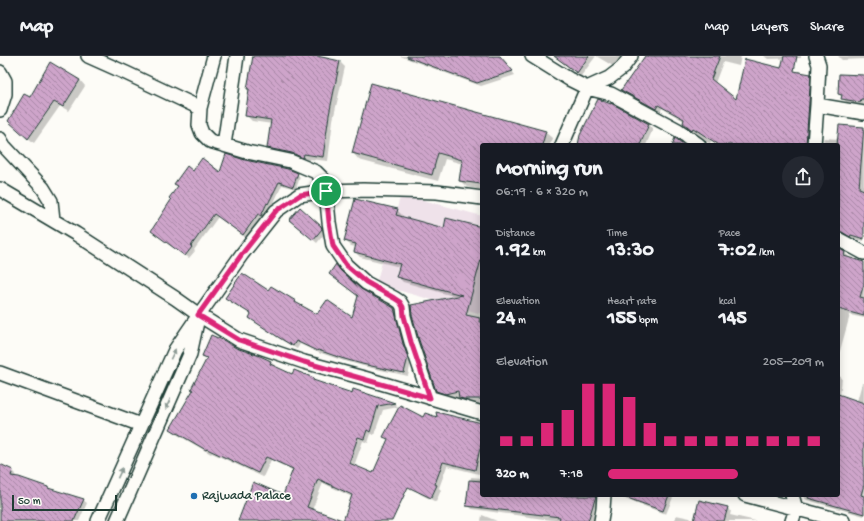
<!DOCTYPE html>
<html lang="en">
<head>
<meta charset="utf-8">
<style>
  body { margin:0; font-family:"Gochi Hand",sans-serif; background:#242831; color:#f1f3f6; height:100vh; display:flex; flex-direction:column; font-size:15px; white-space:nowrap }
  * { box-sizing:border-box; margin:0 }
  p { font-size:13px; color:#9ea1a6 }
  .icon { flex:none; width:22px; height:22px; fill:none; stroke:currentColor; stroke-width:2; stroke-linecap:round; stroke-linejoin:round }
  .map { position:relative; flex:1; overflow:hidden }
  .panel { position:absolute; left:480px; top:87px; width:360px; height:354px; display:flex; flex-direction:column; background:#171b24; border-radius:4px; box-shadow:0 2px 10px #0003 }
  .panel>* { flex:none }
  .scale { position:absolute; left:12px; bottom:10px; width:105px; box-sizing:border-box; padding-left:4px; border:2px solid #1f3d34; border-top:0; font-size:11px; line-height:14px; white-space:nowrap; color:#1f3d34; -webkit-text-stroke:3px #fdfcf7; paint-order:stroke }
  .pin { position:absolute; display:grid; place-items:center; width:34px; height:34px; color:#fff; margin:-17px; border:2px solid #fff; border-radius:50%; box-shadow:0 1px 4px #0007 }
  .round { display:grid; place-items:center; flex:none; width:42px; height:42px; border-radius:21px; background:#242831 }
  .headline { display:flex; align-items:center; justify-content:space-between; height:68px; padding:0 16px }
  h1 { font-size:22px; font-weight:700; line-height:30px }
  .metrics { display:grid; grid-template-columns:repeat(3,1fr); gap:6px; height:68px; padding:4px 16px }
  .metrics div { display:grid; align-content:center }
  .metrics b { font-size:20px; font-weight:700 }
  .metrics small { font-size:11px; font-weight:400 }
  .metrics p { font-size:11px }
  .chart { height:112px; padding:8px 16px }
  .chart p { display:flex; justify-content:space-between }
  .chart svg { width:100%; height:72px; margin-top:4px; stroke:#db2777; stroke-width:6 }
  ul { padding:0 16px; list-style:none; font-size:13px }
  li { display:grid; grid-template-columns:64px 48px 1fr; align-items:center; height:30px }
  li i { height:10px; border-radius:5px; background:#db2777 }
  header { display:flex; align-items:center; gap:24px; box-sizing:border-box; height:56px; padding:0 20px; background:#171b24; border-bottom:1px solid #363941 }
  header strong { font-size:19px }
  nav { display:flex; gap:22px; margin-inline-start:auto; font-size:14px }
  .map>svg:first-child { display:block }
  .built { fill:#efe2ea }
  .shadow { fill:#0003 }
  .building { fill:url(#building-back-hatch); stroke:#1f3d34 }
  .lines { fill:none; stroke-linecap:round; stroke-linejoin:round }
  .minor-casing { stroke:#1f3d34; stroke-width:16 }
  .minor { stroke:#fdfcf7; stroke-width:13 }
  .oneway { fill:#8e9c96 }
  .route-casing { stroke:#fff; stroke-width:8 }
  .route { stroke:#db2777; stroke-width:5 }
  .poi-dot { fill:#1f6fb2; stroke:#fdfcf7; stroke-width:1.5 }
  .labels { text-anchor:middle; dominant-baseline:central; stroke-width:3.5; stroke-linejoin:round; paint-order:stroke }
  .poi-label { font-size:13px; fill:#1f3d34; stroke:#fdfcf7; text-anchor:start }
</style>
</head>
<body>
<header>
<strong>Map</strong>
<nav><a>Map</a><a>Layers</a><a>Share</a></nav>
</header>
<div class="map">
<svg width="864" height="465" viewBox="0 0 864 465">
  <defs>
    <pattern id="building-back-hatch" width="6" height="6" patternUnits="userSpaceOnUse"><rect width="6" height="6" fill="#cea4ca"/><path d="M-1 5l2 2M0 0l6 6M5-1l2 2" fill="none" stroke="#a787a5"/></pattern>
  </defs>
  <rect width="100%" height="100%" fill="#fdfcf7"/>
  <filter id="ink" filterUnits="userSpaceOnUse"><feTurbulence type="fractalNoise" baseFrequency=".025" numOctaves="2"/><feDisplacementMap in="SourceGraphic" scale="8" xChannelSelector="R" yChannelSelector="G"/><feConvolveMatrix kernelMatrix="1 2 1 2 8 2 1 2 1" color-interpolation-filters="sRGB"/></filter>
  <g filter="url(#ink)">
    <path class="built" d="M 401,138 L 482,160 L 482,258 L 376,228 Z"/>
    <path class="shadow" d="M 254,0 L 312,0 L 340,6 L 345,11 L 333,64 L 328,105 L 309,103 L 308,106 L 274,97 L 268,92 L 272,68 L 252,65 L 246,59 Z
      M 400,0 L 499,0 L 515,19 L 481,30 Z
      M 553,0 L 628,0 L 617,11 L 613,10 L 596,0 L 581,20 Z
      M 646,0 L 741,0 L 739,10 L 723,6 L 715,27 L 736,45 L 767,12 L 810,18 L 814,23 L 810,89 L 718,89 L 711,84 L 710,88 L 688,72 L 684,67 L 684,65 L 662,52 L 660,57 L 626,38 L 622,34 Z
      M 764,0 L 801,0 L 801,2 L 768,3 Z
      M 838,0 L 864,0 L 864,3 L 842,4 Z
      M 51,8 L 80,24 L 85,30 L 69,55 L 60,50 L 34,87 L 14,70 Z
      M 864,20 L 864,49 L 847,47 L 839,38 Z
      M 612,49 L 649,69 L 653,73 L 646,89 L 579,89 Z
      M 840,70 L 864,73 L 864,185 L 855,183 L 855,184 L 843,179 L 838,180 L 838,89 L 823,89 L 824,82 L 839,83 Z
      M 545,76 L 552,82 L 550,89 L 482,89 L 482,134 L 467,131 L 460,125 L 463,108 L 445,103 L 438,125 L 359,104 L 353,97 Z
      M 193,116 L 220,118 L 297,118 L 300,121 L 296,133 L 282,129 L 272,151 L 270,150 L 265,162 L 262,161 L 246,182 L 218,161 L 194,194 L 195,195 L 189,202 L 155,178 L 179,131 L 176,128 Z
      M 397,154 L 403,160 L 402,162 L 444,174 L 482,172 L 482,348 L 470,348 L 465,347 L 459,341 L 451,343 L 443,340 L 437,334 L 457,241 L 403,226 L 398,221 L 400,211 L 360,201 L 355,196 L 356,191 L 351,190 L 345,184 Z
      M 294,167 L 321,170 L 325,174 L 325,177 L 317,187 Z
      M 838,193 L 845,197 L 849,201 L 849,202 L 864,207 L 864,262 L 850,259 L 838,302 Z
      M 330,218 L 343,219 L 360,234 L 393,252 L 397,256 L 411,306 L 408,320 L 367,311 L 345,305 L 344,305 L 321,297 L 321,298 L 300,288 L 297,293 L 283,285 L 254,265 L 252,259 L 230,245 L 227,242 L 268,235 L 295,246 L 317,260 L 353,263 L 359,240 Z
      M 236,292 L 271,306 L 275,310 L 274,311 L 292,320 L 313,323 L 316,327 L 352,338 L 354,334 L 395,348 L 398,351 L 383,354 L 374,379 L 371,378 L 368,387 L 363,385 L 354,410 L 373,418 L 388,384 L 385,381 L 424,362 L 439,363 L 482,368 L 482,406 L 479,418 L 447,410 L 439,432 L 441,434 L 436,446 L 420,438 L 416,433 L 413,408 L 390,465 L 344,465 L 352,441 L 323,427 L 312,454 L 342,465 L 239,465 L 284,440 L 294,415 L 271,404 L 263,421 L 212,397 L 211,398 L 176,378 L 171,373 L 194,334 L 207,303 L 203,300 Z
      M 838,319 L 842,322 L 840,340 L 857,345 L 862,327 L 864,327 L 864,460 L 807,444 L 802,440 L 803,439 L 838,439 Z
      M 0,410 L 12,414 L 16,418 L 15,422 L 83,444 L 87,447 L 79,465 L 0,465 Z
      M 471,421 L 482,422 L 482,439 L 602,439 L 594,465 L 558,465 L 472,453 L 467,448 Z
      M 616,439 L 674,439 L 666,458 L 617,440 Z
      M 727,452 L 731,455 L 730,459 L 756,465 L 700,465 Z
      M 482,459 L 497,465 L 481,465 Z
      M 676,459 L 690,462 L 693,465 L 675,465 Z"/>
    <path class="building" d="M 253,0 L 317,0 L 340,5 L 329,59 L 323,101 L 304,98 L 303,102 L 292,97 L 267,92 L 271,64 L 245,60 L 249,33 L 247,33 Z
      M 407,0 L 500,0 L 513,15 L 477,27 L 407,1 Z
      M 554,0 L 589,0 L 577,17 Z
      M 645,0 L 720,0 L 711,23 L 736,43 L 745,3 L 781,12 L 784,0 L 797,0 L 794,15 L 811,18 L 806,89 L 719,89 L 693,72 L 692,74 L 683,67 L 684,63 L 658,49 L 656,53 L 621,34 Z
      M 50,6 L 80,24 L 63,51 L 54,46 L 28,83 L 8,65 L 24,38 L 30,41 Z
      M 839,18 L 864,19 L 864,43 L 861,43 L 860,46 L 841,43 L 842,39 L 838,38 Z
      M 371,27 L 546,75 L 542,89 L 482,89 L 482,119 L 481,128 L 459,125 L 462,104 L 438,97 L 432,119 L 352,97 Z
      M 598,43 L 611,48 L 611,47 L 649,68 L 640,89 L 578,89 L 580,79 Z
      M 839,69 L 864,71 L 859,132 L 864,134 L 864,183 L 851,179 L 850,181 L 842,176 L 838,175 L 838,89 L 837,89 Z
      M 675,82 L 685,89 L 672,89 Z
      M 226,98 L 245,104 L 288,113 L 298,117 L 293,131 L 279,126 L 268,148 L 267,147 L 261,160 L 258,158 L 243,179 L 214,158 L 191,190 L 192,191 L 185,200 L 151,175 L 171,144 L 169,142 L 178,130 L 174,128 L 187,110 L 193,115 L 202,102 L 220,116 Z
      M 355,143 L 398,153 L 396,159 L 444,172 L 446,162 L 482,171 L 482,200 L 466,259 L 480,262 L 479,266 L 482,266 L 482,343 L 464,343 L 459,342 L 458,335 L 445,338 L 436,335 L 419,284 L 412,259 L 411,249 L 462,239 L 396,221 L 400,208 L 354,196 L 356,188 L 344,185 Z
      M 300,151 L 321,170 L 322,173 L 313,184 L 289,164 Z
      M 838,192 L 845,196 L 844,200 L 864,206 L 864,228 L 860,241 L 864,242 L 864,260 L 838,253 Z
      M 336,208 L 341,215 L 361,233 L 394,252 L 403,288 L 408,301 L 404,317 L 362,308 L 341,302 L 318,294 L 317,295 L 296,285 L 293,290 L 278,281 L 249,262 L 251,258 L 225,242 L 242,217 L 268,234 L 271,230 L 296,245 L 295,246 L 317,258 L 327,244 L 352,261 L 358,240 L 329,218 Z
      M 211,279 L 225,285 L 236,292 L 260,300 L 271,305 L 270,308 L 292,318 L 294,314 L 314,322 L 313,324 L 352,337 L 353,333 L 395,347 L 378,350 L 370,376 L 367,374 L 364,383 L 358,381 L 349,407 L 373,417 L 388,383 L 383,381 L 400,349 L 423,361 L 425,357 L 437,361 L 436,356 L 482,367 L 482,384 L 475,414 L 443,406 L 435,428 L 437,429 L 431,442 L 408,431 L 392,465 L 343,465 L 352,439 L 318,423 L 307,451 L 342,464 L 342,465 L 238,465 L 253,426 L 283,439 L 293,413 L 266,401 L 258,417 L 207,393 L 206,394 L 170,373 L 193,334 L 191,333 L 207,302 L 202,300 Z
      M 838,338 L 864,347 L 864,429 L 861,439 L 864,440 L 864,458 L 808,442 L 809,439 L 838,439 Z
      M 0,408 L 13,414 L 11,420 L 19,421 L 48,431 L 48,432 L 84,443 L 74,465 L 0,465 Z
      M 469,424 L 482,425 L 482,439 L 596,440 L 588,465 L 559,465 L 560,461 L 466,450 Z
      M 623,439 L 669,439 L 663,455 L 622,440 Z
      M 699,444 L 728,451 L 724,465 L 694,465 Z"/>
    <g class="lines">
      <g class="minor-casing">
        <path id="minor" d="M 88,0 L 126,17 L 200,52
          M 214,0 L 200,52 L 199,69 L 202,77 L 210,85 L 247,96 L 290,105 L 316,116 L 324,124 L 326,135 L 329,166 L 333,190 L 346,209 L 366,227 L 394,242 L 400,246 L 403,251 L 404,260 L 411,286 L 430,342
          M 532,0 L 569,23 L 587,32 L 611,38 L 678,74 L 699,89
          M 816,0 L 819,9 L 817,49 L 864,57
          M 0,16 L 5,25 L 5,38 L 0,54
          M 0,83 L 4,90 L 43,132 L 51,145 L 53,164
          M 224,89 L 237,0
          M 562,89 L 587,32 L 609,22 L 622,12 L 631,0
          M 814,89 L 817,49
          M 0,133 L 76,178 L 175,242 L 199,259 L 239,284 L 304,306 L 364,322 L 482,357
          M 838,183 L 864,197
          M 0,317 L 141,369
          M 745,439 L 843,465
          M 98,465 L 175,294 L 199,259 L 242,198 L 276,155 L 299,139 L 326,135 L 363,134 L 437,136 L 482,142
          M 117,465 L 190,298 L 197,266
          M 601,465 L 603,453 L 604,439
          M 792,465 L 796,453 L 792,439"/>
      </g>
      <use href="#minor" class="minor"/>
    </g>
    <defs><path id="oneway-solid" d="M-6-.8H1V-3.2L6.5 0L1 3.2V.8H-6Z"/></defs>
    <g class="oneway">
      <use href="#oneway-solid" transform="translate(173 298) rotate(-64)"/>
      <use href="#oneway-solid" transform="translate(168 348) rotate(114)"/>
      <use href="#oneway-solid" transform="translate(120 417) rotate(-65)"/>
    </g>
  </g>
  <g class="lines" filter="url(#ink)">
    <g class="route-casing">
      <path id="route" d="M 326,135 L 329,166 L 333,190 L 346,209 L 366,226 L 394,242 L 400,246 L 403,251 L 404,260 L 411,286 L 430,342 L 304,306 L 239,284 L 198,259 L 242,198 L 276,155 L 300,139 Z"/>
    </g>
    <use href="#route" class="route"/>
  </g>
  <circle class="poi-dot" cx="194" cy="440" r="4"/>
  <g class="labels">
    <g class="poi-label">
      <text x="202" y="440">Rajwada Palace</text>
    </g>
  </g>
</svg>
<div class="scale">50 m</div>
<div class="pin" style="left:326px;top:135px;background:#1e9e55"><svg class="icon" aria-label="arrive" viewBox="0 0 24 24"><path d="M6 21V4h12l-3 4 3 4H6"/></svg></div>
<section class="panel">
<div class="headline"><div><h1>Morning run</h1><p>06:19 · 6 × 320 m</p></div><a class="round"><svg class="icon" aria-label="share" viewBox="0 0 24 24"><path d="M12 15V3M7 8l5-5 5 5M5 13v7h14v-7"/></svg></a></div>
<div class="metrics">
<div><p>Distance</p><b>1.92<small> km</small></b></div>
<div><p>Time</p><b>13:30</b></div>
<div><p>Pace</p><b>7:02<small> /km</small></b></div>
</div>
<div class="metrics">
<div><p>Elevation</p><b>24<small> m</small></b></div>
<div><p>Heart rate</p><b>155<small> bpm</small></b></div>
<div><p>kcal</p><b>145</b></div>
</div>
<div class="chart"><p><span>Elevation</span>205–209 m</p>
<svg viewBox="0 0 160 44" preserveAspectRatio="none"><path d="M5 44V38M15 44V38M25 44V30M35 44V22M45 44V6M55 44V6M65 44V14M75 44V30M85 44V38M95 44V38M105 44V38M115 44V38M125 44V38M135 44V38M145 44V38M155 44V38"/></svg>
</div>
<ul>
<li><b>320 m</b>7:18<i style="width:60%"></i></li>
</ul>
</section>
</div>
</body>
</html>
